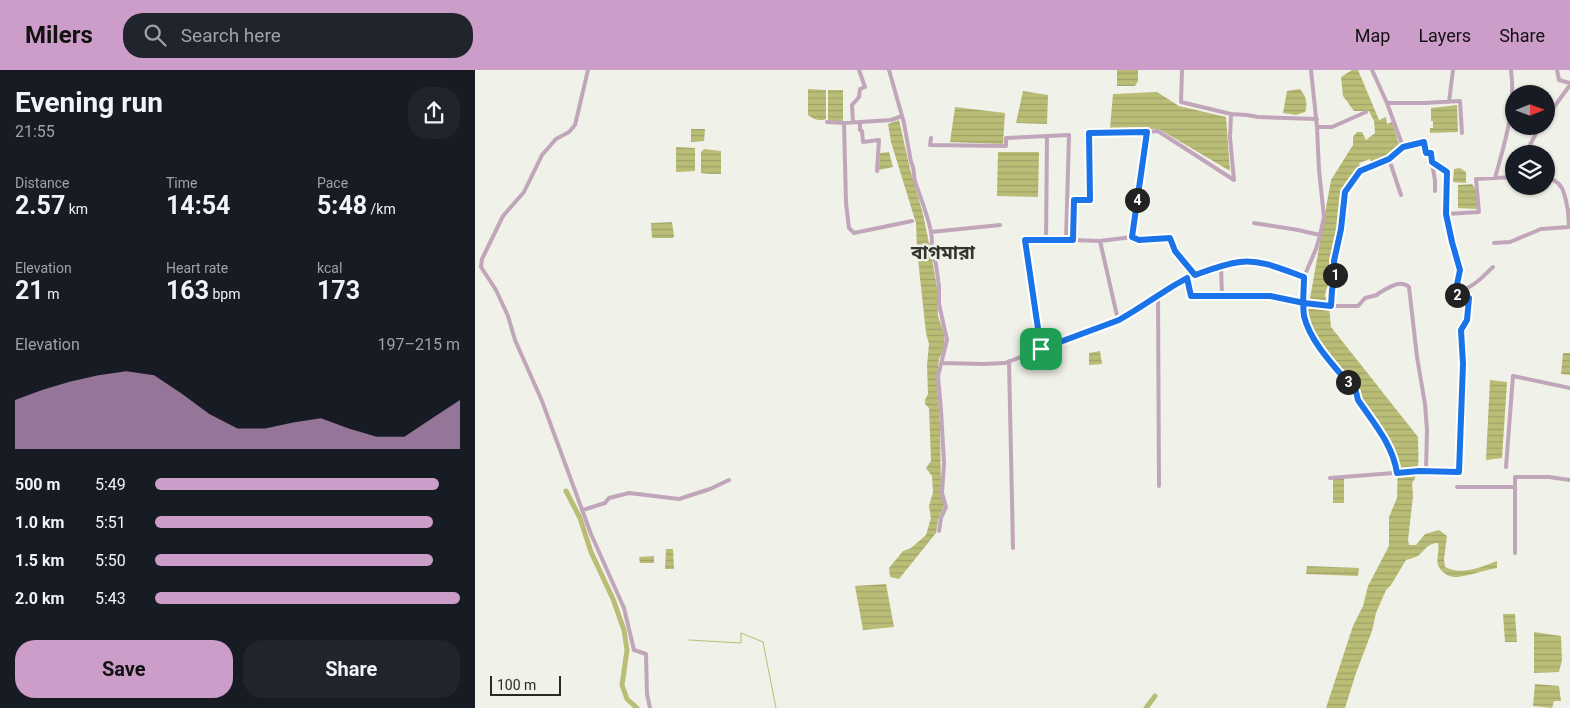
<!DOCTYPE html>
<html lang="en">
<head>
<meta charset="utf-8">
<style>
  body { margin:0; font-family:Roboto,"Noto Sans Bengali",sans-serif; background:#20242c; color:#f1f3f6; height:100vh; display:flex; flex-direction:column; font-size:19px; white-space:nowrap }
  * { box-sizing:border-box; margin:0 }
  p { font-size:16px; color:#9ea1a6 }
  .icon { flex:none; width:28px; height:28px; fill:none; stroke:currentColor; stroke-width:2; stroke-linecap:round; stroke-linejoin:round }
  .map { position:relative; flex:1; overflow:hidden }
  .sheet { display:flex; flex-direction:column; background:#171b24; width:475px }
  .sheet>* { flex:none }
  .needle { width:32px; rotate:89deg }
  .buttons { position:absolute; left:1030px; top:15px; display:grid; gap:10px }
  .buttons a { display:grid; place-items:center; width:50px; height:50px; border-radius:50%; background:#171b24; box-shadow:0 1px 4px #0004; font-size:25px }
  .scale { position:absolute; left:15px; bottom:12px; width:71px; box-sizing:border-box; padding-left:5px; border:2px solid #282825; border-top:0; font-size:14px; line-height:18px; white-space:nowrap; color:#282825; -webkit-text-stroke:4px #f0f1e8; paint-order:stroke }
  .pin { position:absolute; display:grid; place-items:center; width:42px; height:42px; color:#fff; margin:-21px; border-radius:10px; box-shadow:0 2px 8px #0006 }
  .km { position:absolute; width:25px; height:25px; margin:-12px; border-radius:50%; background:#222; color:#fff; font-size:14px; line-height:25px; text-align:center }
  .round { display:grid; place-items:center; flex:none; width:52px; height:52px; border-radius:20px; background:#20242c }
  .headline { display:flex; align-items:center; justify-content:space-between; height:85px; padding:0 15px }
  h1 { font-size:28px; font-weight:700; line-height:38px }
  .figures { display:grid; grid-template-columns:repeat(3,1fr); gap:8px; height:85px; padding:5px 15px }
  .figures div { display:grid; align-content:center }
  .figures b { font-size:25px; font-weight:700 }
  .figures small { font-size:14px; font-weight:400 }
  .figures p { font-size:14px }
  .chart { height:140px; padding:10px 15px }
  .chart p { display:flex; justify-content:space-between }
  .chart svg { width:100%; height:90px; margin-top:5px; fill:#cd9dc9; opacity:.7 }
  .cta { display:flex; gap:10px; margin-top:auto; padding:10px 15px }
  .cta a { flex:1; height:58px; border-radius:20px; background:#cd9dc9; color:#111; font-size:20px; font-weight:700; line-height:58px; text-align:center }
  .cta a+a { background:#20242c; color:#f1f3f6 }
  ul { padding:0 15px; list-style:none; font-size:16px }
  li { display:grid; grid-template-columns:80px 60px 1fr; align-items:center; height:38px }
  li i { height:12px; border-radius:6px; background:#cd9dc9 }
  header { display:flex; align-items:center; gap:30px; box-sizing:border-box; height:70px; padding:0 25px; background:#cd9dc9; color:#111 }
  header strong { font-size:24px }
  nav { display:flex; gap:28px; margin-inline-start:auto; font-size:18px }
  .search { width:350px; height:45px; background:#20242c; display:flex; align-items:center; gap:12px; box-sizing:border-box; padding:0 18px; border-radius:20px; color:#9ea1a6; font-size:19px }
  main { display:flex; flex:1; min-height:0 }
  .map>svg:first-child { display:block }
  .water { fill:url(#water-rules) }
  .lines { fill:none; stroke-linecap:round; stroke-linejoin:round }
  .stream { stroke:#b9bd76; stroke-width:1 }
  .canal { stroke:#b9bd76; stroke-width:5 }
  .street { stroke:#c1a6bb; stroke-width:4 }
  .route-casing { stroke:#fff; stroke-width:10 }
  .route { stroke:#1a73e8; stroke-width:6 }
  .labels { text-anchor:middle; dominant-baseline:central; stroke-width:4.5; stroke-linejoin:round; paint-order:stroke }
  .district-label { font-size:19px; font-weight:bold; fill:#34352e; stroke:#f0f1e8 }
</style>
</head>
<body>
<header>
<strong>Milers</strong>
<div class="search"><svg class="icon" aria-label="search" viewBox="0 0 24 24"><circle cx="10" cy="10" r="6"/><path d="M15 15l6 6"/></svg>Search here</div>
<nav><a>Map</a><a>Layers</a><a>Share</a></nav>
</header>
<main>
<section class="sheet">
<div class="headline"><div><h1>Evening run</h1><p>21:55</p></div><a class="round"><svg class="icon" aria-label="share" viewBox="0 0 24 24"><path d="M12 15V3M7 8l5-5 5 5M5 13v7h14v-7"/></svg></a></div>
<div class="figures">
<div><p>Distance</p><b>2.57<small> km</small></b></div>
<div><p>Time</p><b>14:54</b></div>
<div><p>Pace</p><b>5:48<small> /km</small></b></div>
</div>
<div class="figures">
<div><p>Elevation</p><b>21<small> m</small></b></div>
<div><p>Heart rate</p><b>163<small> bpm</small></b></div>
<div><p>kcal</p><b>173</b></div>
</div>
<div class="chart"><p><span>Elevation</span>197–215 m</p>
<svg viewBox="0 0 160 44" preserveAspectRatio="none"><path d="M0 44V20L10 15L20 11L30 8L40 6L50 8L60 17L70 27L80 34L90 34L100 31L110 29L120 34L130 38L140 38L150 29L160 20V44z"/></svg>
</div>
<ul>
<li><b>500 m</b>5:49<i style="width:93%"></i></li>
<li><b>1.0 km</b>5:51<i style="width:91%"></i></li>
<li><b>1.5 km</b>5:50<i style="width:91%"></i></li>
<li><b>2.0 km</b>5:43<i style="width:100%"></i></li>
</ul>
<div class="cta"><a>Save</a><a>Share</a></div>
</section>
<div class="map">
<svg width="1095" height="638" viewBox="0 0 1095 638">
  <defs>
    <pattern id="water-rules" width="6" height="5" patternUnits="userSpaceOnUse" patternTransform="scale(1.25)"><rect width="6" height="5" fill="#b9bd76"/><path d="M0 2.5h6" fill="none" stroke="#9fa266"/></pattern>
  </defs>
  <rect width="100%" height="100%" fill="#f0f1e8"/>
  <path class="water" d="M 642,0 L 663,0 L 663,11 L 660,16 L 642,16 Z
    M 877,0 L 883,0 L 904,50 L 911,47 L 912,54 L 917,52 L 925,77 L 913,87 L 898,95 L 895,89 L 884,93 L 886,98 L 876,106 L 867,124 L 865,157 L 860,174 L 857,201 L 858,207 L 851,220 L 850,226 L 854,236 L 856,257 L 943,367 C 943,381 946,402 937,413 L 938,426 L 933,470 L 934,475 L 941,475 L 950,464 L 964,460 L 972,466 L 969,489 L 970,497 C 987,506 1006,497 1022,491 L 1022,498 C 1015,499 985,508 980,507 C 974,507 966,502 964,497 C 960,490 965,481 963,473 C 953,473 950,480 943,486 C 939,488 934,489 931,490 L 916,515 L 911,520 L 901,543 L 897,561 L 881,603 L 870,638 L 851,638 L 878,556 L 888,536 L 893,516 L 914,476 L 914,447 L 922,428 L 923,396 L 917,376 L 887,331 L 883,316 L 848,278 L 838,260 L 833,240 L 856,110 L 878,75 L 878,67 L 882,62 L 887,62 L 891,70 L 900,63 L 899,51 L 894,41 L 879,41 L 868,26 L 866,7 Z
    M 333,19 L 351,20 L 351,49 C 345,52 338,49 333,45 Z
    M 825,19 C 831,26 833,33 830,42 L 821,45 L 808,43 L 812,21 Z
    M 353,20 L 368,20 L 368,52 L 353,51 Z
    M 548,21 L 573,25 L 572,54 L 541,53 Z
    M 682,22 L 704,36 L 751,47 L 755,101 L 684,59 L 635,58 L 638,24 Z
    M 982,35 L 983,62 L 955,63 L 955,58 L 958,58 L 958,51 L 956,51 L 956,38 Z
    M 480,37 L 530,43 L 528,74 L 475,72 Z
    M 424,50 L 435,99 L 448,144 L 457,188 L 462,218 L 463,246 L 469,263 L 470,276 L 464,289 L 462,310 L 465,355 L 466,421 L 469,436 L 463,450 L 461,463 L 424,509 L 415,507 L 414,498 L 428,481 L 436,478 L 451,465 L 456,448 L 454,436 L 458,422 L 457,406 L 451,398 L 456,391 L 454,338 L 450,334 L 450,330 L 453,324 L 452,295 L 454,274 L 451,263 L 442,180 L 441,153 L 416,72 L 413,54 Z
    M 216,59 L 230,59 L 229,71 L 216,72 Z
    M 201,77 L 220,78 L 220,101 L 201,102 Z
    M 229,79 L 246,81 L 246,104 L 234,104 L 226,103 L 226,82 Z
    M 414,82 L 418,97 L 404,100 L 405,83 Z
    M 523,82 L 564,82 L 563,127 L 522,126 Z
    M 985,98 L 991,102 L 991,113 L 978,112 L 979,99 Z
    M 997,114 C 1003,121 1002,131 1002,139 L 983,138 L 983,115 Z
    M 197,152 L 199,166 L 198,168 L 177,168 L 176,153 Z
    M 625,281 L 627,294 L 614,295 L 614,283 Z
    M 1088,283 L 1095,283 L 1095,305 L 1086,304 Z
    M 1015,310 L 1032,312 L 1027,388 L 1011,390 Z
    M 869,408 L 869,433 L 858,433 L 858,409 Z
    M 191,479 L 198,479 L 199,499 L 190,499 Z
    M 179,486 L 179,493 L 165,493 L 164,487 Z
    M 832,496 L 884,498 L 883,506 L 831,504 Z
    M 411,514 L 419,557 L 388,560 L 380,516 Z
    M 1028,544 L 1040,544 L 1042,572 L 1030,572 Z
    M 1059,562 L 1086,566 L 1087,590 L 1084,602 L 1059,603 Z
    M 1060,614 L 1084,616 L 1086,631 L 1079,631 L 1077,638 L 1058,636 Z"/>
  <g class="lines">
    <path class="stream" d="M 214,570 L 266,573 L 266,563 L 288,572 L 301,638"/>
    <path class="canal" d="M 91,421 L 105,448 L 116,482 L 138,529 L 149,560 L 152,580 L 147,615 L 152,629 L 162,638
      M 671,638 L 680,626"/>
    <path class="street" d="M 113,0 L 100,55 L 94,62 L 81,69 L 67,85 L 49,122 L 28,146 L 7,189 L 6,197 L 21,220 L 33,246 L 40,270 L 67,331 L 116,464 L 149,538 L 159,580 L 171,584 L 172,624 L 175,638
      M 414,0 L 429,53 L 436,92 C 440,99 438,104 440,111 C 444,125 461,164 456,177 L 461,194 L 464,217 L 464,234 L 472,270 L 463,306 L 466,340 L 469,393 L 467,423 L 471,437 L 466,448 L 464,461
      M 707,0 L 706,32 L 756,44 L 772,45 L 783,47 L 842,49
      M 836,0 L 842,57 L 857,57 L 891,42
      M 1082,0 L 1084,10 L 1095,13
      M 974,32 L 978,0
      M 912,33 L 950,33 L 985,31 L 987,63
      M 756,44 L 755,67 L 759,110
      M 1071,48 L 1095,15
      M 352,52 L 369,53 L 385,52
      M 378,52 L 377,35 L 384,27 L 385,19 L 390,17 L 384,0
      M 369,53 L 371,133 L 374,158 L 379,163 L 437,151
      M 672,62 L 683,61 L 759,110
      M 456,68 L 455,75 L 531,76 L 531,68 L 572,66
      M 928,77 L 949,72 L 951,83 L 956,83 L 957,92 L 972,102 L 971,144 L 1004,142 L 1001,109 L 1039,107
      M 1050,84 L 1065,56
      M 914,89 L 926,125
      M 957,92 L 960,111 L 960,121
      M 402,101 L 404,70 L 388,72 L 387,61 L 385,60 L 385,52 L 416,50 L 427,46
      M 1020,108 C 1030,72 1041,38 1036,0
      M 1071,108 C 1089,110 1090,126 1093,141 L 1095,141
      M 971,144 L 977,172 L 985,200 L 982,220 C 997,220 1008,206 1018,197
      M 779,153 L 823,160 L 845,165 L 849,147 L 844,100 L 842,57
      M 456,162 L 525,155
      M 845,165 L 841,179 L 829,207 L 830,246 L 833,258 L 846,279 L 881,322 C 884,333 891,341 897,350 C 908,366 919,383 922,403
      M 547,170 L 598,170 L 625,171 L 657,167 L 664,170 L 695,168 L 700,181 L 720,205 L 698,216 L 659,241 L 643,250
      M 550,170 L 566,279
      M 571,170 L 572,66 L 594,65 L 591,170
      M 598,170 L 599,131 L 615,130 L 614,63 L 672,62 L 657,167
      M 1019,173 L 1035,172 L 1066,159 L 1094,157 L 1093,141
      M 746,196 L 747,226
      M 720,205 C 734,200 749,194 765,192 C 786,189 809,200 829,207
      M 712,208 L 715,226 L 795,226 L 829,233 L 856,236 L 883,236 L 890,228 L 902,225 L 904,223 C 913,218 925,209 934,217 L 942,287 L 950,334 L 952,360 L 951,401
      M 683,226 L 684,416
      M 856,236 L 857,220 L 860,206 L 859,191 L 866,159 L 870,122 L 885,101 L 914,89 L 928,77 L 912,33 L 897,0
      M 534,291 L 538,478
      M 467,293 L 508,294 L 530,293 L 643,250 L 625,171
      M 1031,397 L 1038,306 L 1095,318
      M 855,408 L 944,401 L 983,402 L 988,294 L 985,260 L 992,250 L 994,229 L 980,224 L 982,220
      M 982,417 L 1040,417 L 1040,483
      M 1040,417 L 1040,407 L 1074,407 L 1095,410
      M 108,440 L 130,433 L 134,428 L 154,423 L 204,429 L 235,419 L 254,410"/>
  </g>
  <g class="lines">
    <g class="route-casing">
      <path id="route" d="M 566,279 L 644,250 L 659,241 L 698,216 L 712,208 L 716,226 L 795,226 L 829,233 L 856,236 L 857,220 L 860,206 L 859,191 L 866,159 L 870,122 L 885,101 L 914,89 L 928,77 L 949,72 L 951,83 L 956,83 L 957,92 L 972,102 L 971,144 L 977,172 L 985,200 L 980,224 L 994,228 L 992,250 L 986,260 L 988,294 L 984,402 L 944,401 L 922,403 C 918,375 898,352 883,330 L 881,322 C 864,301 835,273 829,246 C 827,233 829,220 829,207 C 809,200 786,189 765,192 C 749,194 734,200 720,205 L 700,181 L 695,168 L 664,170 L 657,167 L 672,62 L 614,63 L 615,130 L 599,130 L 598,170 L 550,170 L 566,279"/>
    </g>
    <use href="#route" class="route"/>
  </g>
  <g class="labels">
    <g class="district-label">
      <text x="468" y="182">বাগমারা</text>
    </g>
  </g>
</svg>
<div class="buttons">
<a><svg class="needle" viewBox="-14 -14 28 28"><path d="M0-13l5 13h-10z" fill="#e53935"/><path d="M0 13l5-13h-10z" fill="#9ea1a6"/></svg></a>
<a><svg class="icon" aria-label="layers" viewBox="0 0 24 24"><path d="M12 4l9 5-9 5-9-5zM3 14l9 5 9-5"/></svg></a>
</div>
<div class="scale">100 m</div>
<div class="pin" style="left:566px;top:279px;background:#1e9e55"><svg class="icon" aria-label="arrive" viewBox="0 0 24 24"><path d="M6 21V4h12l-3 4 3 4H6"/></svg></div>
<b class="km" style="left:860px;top:205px">1</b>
<b class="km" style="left:982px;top:225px">2</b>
<b class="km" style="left:873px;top:312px">3</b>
<b class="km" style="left:662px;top:130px">4</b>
</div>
</main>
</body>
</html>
